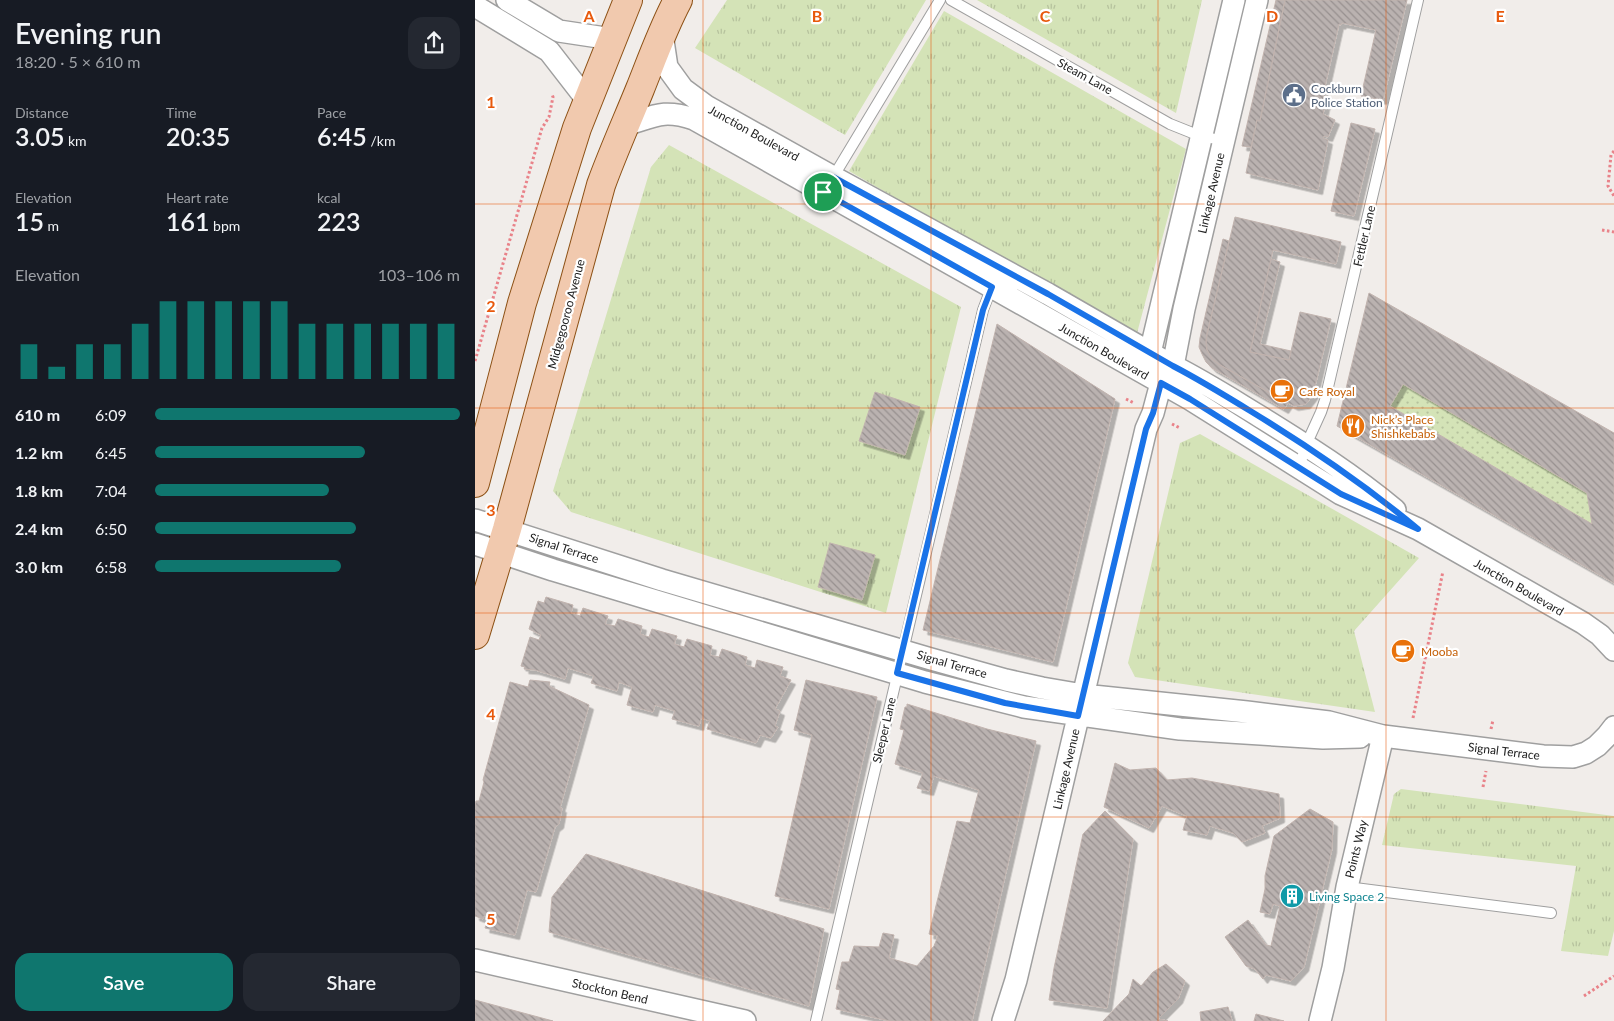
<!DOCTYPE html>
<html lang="en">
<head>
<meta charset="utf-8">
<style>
  body { margin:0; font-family:Lato,sans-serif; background:#242831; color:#f1f3f6; height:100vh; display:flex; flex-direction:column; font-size:19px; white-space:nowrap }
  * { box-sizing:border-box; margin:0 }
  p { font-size:16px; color:#9ea1a6 }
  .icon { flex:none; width:28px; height:28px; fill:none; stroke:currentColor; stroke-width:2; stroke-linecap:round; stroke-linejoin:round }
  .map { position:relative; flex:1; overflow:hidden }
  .side { display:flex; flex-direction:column; background:#171b24; width:475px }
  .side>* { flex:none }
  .pin { position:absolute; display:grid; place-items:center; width:42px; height:42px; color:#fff; margin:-21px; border:2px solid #fff; border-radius:50%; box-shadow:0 1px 5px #0007 }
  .round { display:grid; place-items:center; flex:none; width:52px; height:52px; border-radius:15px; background:#242831 }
  .headline { display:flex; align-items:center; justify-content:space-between; height:85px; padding:0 15px }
  h1 { font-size:28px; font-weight:600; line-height:38px }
  .metrics { display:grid; grid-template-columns:repeat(3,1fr); gap:8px; height:85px; padding:5px 15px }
  .metrics div { display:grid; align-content:center }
  .metrics b { font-size:25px; font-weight:600 }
  .metrics small { font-size:14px; font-weight:400 }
  .metrics p { font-size:14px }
  .chart { height:140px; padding:10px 15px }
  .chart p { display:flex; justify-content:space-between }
  .chart svg { width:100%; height:90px; margin-top:5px; stroke:#0f766e; stroke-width:6 }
  .primary-button { display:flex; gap:10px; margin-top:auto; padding:10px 15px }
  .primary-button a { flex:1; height:58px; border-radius:15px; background:#0f766e; color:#fff; font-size:20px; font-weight:600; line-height:58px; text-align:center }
  .primary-button a+a { background:#242831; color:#f1f3f6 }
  ul { padding:0 15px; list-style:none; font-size:16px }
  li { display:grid; grid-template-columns:80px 60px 1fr; align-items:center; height:38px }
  li i { height:12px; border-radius:6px; background:#0f766e }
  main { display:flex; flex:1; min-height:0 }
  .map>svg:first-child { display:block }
  .grass { fill:url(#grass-tufts) }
  .garden { fill:url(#garden-dots) }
  .building { fill:url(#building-back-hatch); stroke:#c1b3ae; fill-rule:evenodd; filter:url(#shadow) }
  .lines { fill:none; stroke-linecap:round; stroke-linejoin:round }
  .service-casing { stroke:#9f9f9f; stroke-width:12 }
  .minor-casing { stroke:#9f9f9f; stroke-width:24 }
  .primary-casing { stroke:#8c5014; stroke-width:30 }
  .path { stroke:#e98289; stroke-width:3; stroke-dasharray:2.5 2.5; stroke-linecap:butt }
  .service { stroke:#fff; stroke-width:10 }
  .minor { stroke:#fff; stroke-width:21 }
  .primary { stroke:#f1c9ae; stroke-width:28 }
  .route-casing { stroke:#fff; stroke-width:10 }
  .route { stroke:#1a73e8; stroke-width:6 }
  .grid { fill:none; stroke:#e8590c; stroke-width:1; stroke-opacity:0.55 }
  .labels { text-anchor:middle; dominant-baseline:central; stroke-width:4.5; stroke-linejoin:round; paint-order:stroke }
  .street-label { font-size:12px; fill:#222; stroke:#fff }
  .service-label { font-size:12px; fill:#4e5e75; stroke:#fff; text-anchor:start }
  .food-label { font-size:12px; fill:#c56008; stroke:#fff; text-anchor:start }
  .culture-label { font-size:12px; fill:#0d838f; stroke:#fff; text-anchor:start }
  .grid-label { font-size:16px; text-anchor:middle; font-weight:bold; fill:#e8590c; stroke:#fff; stroke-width:4.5; stroke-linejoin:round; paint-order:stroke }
</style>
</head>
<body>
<main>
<section class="side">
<div class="headline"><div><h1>Evening run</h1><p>18:20 · 5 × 610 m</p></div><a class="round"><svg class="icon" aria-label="share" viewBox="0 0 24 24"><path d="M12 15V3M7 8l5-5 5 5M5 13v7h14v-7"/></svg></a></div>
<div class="metrics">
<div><p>Distance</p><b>3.05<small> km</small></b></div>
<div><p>Time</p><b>20:35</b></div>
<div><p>Pace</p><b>6:45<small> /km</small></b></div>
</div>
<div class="metrics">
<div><p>Elevation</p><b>15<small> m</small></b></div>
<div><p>Heart rate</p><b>161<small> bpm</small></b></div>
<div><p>kcal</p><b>223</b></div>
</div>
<div class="chart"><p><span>Elevation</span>103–106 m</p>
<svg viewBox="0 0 160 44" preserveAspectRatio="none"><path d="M5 44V27M15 44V38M25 44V27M35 44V27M45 44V17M55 44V6M65 44V6M75 44V6M85 44V6M95 44V6M105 44V17M115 44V17M125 44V17M135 44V17M145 44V17M155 44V17"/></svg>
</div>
<ul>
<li><b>610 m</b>6:09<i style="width:100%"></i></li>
<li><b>1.2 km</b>6:45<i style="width:69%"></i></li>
<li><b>1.8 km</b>7:04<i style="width:57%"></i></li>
<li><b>2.4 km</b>6:50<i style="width:66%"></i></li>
<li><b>3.0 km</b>6:58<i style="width:61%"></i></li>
</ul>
<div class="primary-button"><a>Save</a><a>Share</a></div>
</section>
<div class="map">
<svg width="1139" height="1021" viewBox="0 0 1139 1021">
  <defs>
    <pattern id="grass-tufts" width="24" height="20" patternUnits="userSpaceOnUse" patternTransform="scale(1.25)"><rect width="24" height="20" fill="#d4e3b7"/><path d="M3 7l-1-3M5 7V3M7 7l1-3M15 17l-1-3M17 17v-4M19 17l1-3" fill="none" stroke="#b6c29d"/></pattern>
    <pattern id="garden-dots" width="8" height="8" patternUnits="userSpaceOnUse" patternTransform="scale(1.25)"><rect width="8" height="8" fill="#d4e3b7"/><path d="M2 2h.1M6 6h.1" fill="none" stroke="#b6c29d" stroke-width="1.8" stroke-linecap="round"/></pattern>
    <pattern id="building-back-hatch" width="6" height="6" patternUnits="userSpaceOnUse" patternTransform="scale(1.25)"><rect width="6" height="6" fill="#bab2b0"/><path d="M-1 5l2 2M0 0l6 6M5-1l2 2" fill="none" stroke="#97908f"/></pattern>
    <filter id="shadow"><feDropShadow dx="4.5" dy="4.5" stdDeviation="0" flood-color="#0004"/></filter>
  </defs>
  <rect width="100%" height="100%" fill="#f1edea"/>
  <path class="grass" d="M 252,0 L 451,0 L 370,135 L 220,48 Z
    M 502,0 L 727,0 L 701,113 Z
    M 469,11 L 711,149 L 661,337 L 374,171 Z
    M 194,145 L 486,307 L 411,613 L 96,512 L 78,491 L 176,167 Z
    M 725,434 L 944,558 L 879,631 L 900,712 L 660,677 L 653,663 L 705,443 Z
    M 926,789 L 1139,816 L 1139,931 L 1133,956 L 1086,951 L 1101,866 L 907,845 L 919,794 Z"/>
  <path class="garden" d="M 928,384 L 1112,493 L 1117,524 L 915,406 Z"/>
  <path class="building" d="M 801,0 L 810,0 L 785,121 L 782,120 L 776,147 L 767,146 Z
    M 810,0 L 932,0 L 908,100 L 886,96 L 901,30 L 867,23 L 866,25 L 864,24 L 848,95 L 851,102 L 848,114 L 860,120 L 853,137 L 849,136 L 848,138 L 853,140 L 843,190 L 771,173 L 782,120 L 785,121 Z
    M 876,123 L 900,129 L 879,216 L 856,211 Z
    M 760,217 L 866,242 L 861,264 L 798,250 L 775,352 L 814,360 L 825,312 L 856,319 L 838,395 L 831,404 L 819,406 L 813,403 L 745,365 L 737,359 L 732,350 L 731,342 L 732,334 Z
    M 748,239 L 754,241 L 732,334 L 731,342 L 732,350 L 737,359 L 745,365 L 813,403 L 809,409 L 737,368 L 731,362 L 727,354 L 724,347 L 725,338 Z
    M 796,259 L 805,262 L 785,344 L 816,351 L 814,360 L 775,352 Z
    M 894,293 L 1139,433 L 1139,583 L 862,426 ZM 928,384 L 1112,493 L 1117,524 L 915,406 Z
    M 522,324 L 640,399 L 578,662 L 448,630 Z
    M 400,392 L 445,407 L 430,455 L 384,441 Z
    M 355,543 L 400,555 L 387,600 L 343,587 Z
    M 71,597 L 98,605 L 96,613 L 105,616 L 108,608 L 133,616 L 130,624 L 140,626 L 143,619 L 167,626 L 165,634 L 174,637 L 177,629 L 202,636 L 199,644 L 209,647 L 212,639 L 237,646 L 235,655 L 244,657 L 247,649 L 272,657 L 270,665 L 280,668 L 282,660 L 308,667 L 305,676 L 316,680 L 300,709 L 305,711 L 300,726 L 303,727 L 296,738 L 285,735 L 281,743 L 232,729 L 235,721 L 226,718 L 224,726 L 197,719 L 200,711 L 180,705 L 178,712 L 152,705 L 157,687 L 144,682 L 142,691 L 116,683 L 119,676 L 93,668 L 90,679 L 60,670 L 49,669 L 50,667 L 46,666 L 55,637 L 64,640 L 66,635 L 54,629 L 63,601 L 69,603 Z
    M 55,680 L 75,682 L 74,686 L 114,705 L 85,808 L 87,808 L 84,824 L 80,827 L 61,892 L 52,890 L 40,935 L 10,928 L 14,917 L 9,916 L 8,919 L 0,916 L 0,805 L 1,801 L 4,801 L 9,782 L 8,780 L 35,682 L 53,687 Z
    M 331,680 L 402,697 L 354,909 L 300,896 L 337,735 L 319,730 Z
    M 432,704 L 512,729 L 561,741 L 497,1021 L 415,1021 L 361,1009 L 365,990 L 361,989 L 367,962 L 374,962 L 379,946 L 404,947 L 408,933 L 419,935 L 414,958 L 442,966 L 459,946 L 463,936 L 454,934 L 482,821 L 495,823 L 504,790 L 459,776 L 454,791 L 442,788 L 448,773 L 420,764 L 429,730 L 425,729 L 430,707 L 432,707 Z
    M 640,763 L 655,770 L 681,768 L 692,780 L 717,778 L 804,794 L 805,818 L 787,826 L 790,833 L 767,842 L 758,833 L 735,826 L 732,835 L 708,830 L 712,816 L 687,806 L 674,828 L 629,807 Z
    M 835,809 L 858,822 L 857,849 L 829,967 L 816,981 L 791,975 L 788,979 L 780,969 L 771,966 L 750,937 L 773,920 L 791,945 L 796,946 L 805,906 L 798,904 L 795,914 L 785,912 L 790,889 L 790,876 L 799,836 Z
    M 630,811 L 658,839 L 632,1008 L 574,1000 L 579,968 L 608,834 Z
    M 111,854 L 349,929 L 334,1006 L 74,932 L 77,897 Z
    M 691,964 L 710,981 L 703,999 L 683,1019 L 693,1021 L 628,1021 L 654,994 L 658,979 L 666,986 L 678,972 Z
    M 0,1000 L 78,1021 L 0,1021 Z
    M 753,1007 L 757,1021 L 726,1021 L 725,1012 Z
    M 781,1014 L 809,1021 L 779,1021 Z"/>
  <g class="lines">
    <g class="service-casing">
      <path id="service" d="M 476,0 L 695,124 L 720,134 L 748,141
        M 357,179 L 465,0
        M 824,468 L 831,445 L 846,412 L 850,400 L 943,0
        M 872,887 L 1076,913
        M 341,1021 L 508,310 L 517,286"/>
    </g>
    <g class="minor-casing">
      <path id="minor" d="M 32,0 L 84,31 L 137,39
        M 0,6 L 74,51 L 112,100
        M 187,34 L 192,67 L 208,89 L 231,106 L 358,177 L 573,294 L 698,366 C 728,381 756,399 784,416 C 831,445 878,475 920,510
        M 151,125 C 180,116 188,109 219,119 L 715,399 L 866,494 L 943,529 L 1108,623 L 1125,635 L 1139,650
        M 680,366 L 675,353 L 759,0
        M 0,520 L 187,580 L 456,659 L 531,680 L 567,688 L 608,695 L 772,712 L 854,722 L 908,736 L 1068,756 L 1098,757 L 1111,753 L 1122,746 L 1132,736 L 1139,727
        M 0,544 L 78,570 L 450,682 L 549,707 L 705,729 L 848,738 L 885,737
        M 0,960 L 270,1021
        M 528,1021 L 541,980 L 671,429 L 678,413 L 686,383 L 698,366 L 709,309 L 782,0
        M 845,1021 L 858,968 L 872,887 L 908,736"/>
    </g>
    <g class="primary-casing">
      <path id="primary" d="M 0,483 L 47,303 L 102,128 L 153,0
        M 0,635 L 32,529 L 126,185 C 138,152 152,121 165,89 C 177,59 188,28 203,0"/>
    </g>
    <path class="path" d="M 1139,151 L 1136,155 L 1133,186 L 1139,196
      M 1127,230 L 1139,232
      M 0,361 L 67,128 L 74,117 L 78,97 L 77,94
      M 651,399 L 659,403
      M 697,424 L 705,428
      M 938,718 L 968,571
      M 1016,729 L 1018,720
      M 1008,787 L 1011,771
      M 1109,996 L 1139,976"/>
    <use href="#service" class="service"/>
    <use href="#minor" class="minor"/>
    <use href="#primary" class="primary"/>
  </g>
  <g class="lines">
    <g class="route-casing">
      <path id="route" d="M 358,177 L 573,294 L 698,366 C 725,380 751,396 777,412 C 836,448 890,485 943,529 L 866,494 L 715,399 L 686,383 L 678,413 L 671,429 L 603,716 L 530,703 L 422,673 L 508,310 L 517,287 L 348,192 Z"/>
    </g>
    <use href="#route" class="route"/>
  </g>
  <path class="grid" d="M 228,0 L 228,1021M 456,0 L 456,1021M 683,0 L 683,1021M 911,0 L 911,1021M 0,204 L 1139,204M 0,408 L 1139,408M 0,613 L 1139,613M 0,817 L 1139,817"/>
  <defs>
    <g id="civic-disc" transform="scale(1.25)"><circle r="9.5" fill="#5c6f8a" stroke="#fff"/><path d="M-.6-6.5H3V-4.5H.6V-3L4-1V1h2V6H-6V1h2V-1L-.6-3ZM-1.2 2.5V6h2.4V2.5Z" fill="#fff"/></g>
    <g id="cafe-disc" transform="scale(1.25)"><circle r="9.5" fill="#e8710a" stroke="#fff"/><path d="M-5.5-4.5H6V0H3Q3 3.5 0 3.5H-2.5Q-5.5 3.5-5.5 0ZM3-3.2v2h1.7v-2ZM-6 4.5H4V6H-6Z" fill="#fff"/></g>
    <g id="restaurant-disc" transform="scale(1.25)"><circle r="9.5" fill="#e8710a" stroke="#fff"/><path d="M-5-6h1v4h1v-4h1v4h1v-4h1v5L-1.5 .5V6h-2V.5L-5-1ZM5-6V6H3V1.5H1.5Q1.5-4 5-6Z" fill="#fff"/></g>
    <g id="building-disc" transform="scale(1.25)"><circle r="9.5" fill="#0f9aa8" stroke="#fff"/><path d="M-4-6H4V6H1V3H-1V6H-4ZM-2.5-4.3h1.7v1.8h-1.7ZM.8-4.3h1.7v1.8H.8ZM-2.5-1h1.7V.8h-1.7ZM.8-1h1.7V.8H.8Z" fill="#fff"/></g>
  </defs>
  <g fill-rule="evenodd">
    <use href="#civic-disc" x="819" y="95"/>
    <use href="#cafe-disc" x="807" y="391"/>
    <use href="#restaurant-disc" x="878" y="426"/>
    <use href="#cafe-disc" x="928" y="651"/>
    <use href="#building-disc" x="817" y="896"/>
  </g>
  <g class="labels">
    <g class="street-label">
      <text transform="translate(610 76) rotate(29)">Steam Lane</text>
      <text transform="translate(279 133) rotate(29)">Junction Boulevard</text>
      <text transform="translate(736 193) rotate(-77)">Linkage Avenue</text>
      <text transform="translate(889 236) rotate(-77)">Fettler Lane</text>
      <text transform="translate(91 314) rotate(-75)">Midgegooroo Avenue</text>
      <text transform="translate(629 351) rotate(30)">Junction Boulevard</text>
      <text transform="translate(89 548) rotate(18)">Signal Terrace</text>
      <text transform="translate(1044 587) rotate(30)">Junction Boulevard</text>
      <text transform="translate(477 664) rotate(16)">Signal Terrace</text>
      <text transform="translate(409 730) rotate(-77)">Sleeper Lane</text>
      <text transform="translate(1029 751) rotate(7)">Signal Terrace</text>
      <text transform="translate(591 769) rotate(-77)">Linkage Avenue</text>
      <text transform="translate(881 849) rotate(-76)">Points Way</text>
      <text transform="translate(135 991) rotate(13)">Stockton Bend</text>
    </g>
    <g class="service-label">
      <text x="836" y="88">Cockburn<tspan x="836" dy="14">Police Station</tspan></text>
    </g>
    <g class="food-label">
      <text x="824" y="391">Cafe Royal</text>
      <text x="896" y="419">Nick’s Place<tspan x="896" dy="14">Shishkebabs</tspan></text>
      <text x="946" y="651">Mooba</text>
    </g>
    <g class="culture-label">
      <text x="834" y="896">Living Space 2</text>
    </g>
  </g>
  <g class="grid-label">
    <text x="114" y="22">A</text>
    <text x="342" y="22">B</text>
    <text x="570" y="22">C</text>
    <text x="797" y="22">D</text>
    <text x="1025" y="22">E</text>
    <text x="16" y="108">1</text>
    <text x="16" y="312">2</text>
    <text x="16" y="516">3</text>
    <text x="16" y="720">4</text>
    <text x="16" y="925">5</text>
  </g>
</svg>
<div class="pin" style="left:348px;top:192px;background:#1e9e55"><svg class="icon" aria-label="arrive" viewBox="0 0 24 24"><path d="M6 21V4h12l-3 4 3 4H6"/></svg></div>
</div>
</main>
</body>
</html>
